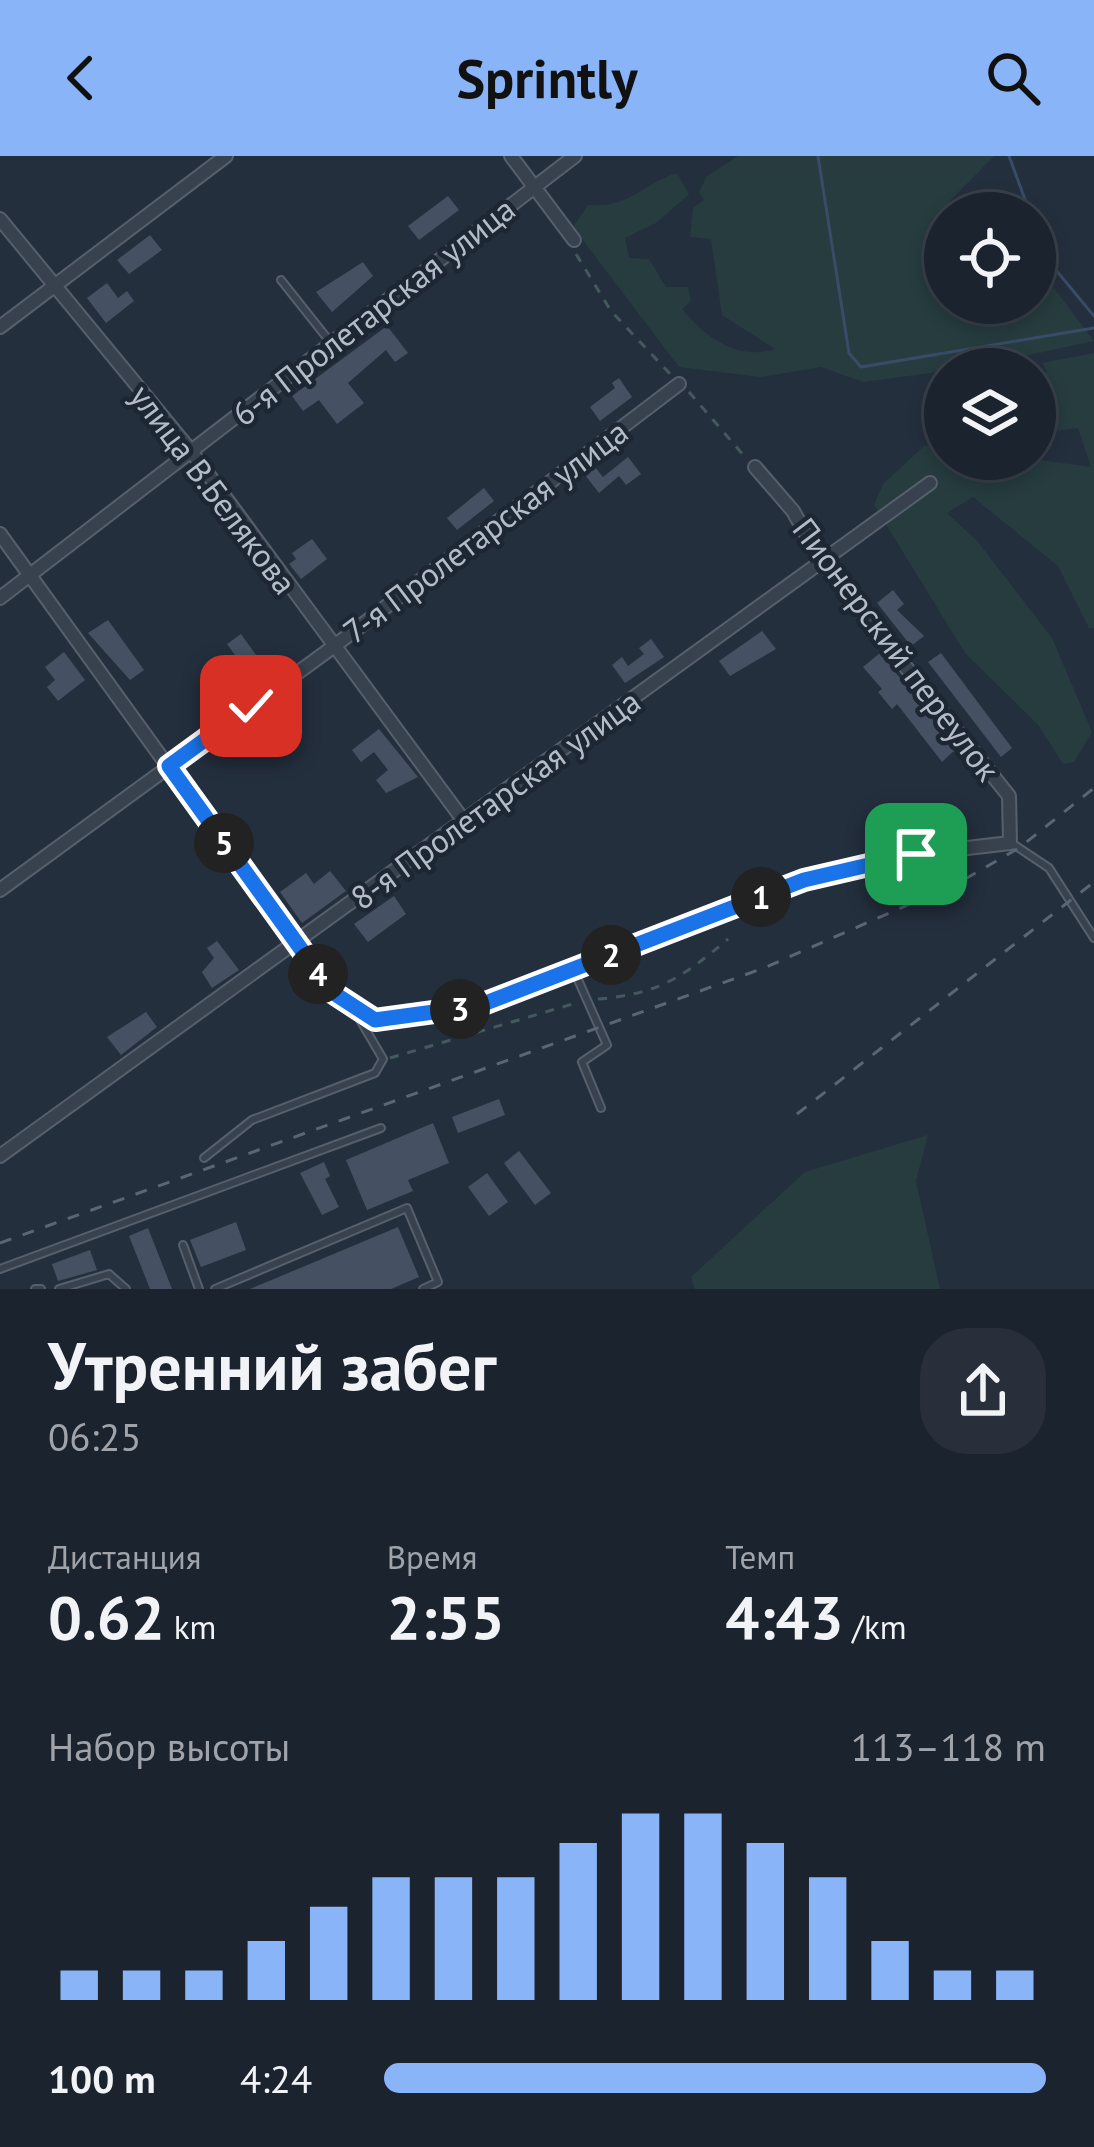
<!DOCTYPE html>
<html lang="ru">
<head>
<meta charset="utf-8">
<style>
  body { margin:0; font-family:"PT Sans",sans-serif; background:#282f3a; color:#f1f3f6; height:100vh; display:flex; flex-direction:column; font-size:45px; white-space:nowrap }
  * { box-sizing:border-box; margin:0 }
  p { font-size:39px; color:#a0a4aa }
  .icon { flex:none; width:66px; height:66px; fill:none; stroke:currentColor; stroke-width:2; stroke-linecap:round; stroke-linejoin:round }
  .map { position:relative; height:1133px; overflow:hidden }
  .drawer { display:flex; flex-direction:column; background:#1b232e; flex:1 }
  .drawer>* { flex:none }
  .controls { position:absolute; left:924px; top:36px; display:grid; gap:24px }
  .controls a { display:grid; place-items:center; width:132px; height:132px; border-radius:50%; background:#1b232e; box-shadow:0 6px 18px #0003,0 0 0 3px #39404a; font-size:60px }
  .pin { position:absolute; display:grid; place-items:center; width:102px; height:102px; color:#fff; margin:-51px; border-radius:24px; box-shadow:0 6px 18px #0006 }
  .km { position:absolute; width:60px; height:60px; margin:-30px; border-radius:50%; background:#222; color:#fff; font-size:33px; line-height:60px; text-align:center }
  .round { display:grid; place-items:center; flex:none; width:126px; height:126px; border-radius:48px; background:#282f3a }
  .summary { display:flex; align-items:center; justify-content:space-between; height:204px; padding:0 48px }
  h1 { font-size:66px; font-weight:700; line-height:90px }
  .metrics { display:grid; grid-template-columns:repeat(3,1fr); gap:18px; height:204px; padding:12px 48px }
  .metrics div { display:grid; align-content:center }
  .metrics b { font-size:60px; font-weight:700 }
  .metrics small { font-size:33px; font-weight:400 }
  .metrics p { font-size:33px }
  .chart { height:336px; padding:24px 48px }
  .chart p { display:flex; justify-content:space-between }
  .chart svg { width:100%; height:216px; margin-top:12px; stroke:#8ab4f8; stroke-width:6 }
  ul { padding:0 48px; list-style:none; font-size:39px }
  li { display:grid; grid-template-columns:192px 144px 1fr; align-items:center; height:90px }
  li i { height:30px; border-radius:15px; background:#8ab4f8 }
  header { display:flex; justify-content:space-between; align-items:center; height:156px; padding:0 48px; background:#8ab4f8; color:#111; font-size:54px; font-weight:700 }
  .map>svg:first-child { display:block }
  .green { fill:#263c3f }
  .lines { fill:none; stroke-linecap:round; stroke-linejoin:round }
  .stream { stroke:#394c67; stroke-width:3 }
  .building { fill:#455162 }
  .lane-casing { stroke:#565f6c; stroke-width:10 }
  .street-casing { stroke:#565f6c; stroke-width:16 }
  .path { stroke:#44595c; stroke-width:3; stroke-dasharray:9 9; stroke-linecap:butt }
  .lane { stroke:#38414e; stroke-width:6 }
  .street { stroke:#38414e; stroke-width:12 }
  .rail { stroke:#5a6575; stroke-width:3; stroke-dasharray:12 12; stroke-linecap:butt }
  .route-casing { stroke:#fff; stroke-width:24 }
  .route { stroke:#1a73e8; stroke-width:15 }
  .labels { text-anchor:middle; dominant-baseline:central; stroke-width:9; stroke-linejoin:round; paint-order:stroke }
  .street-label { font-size:33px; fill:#b4bcc9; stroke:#1d2633 }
</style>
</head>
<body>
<header><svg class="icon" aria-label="back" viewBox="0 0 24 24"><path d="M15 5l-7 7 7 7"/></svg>Sprintly<svg class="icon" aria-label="search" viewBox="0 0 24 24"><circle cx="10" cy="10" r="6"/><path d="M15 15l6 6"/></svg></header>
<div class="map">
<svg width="1094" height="1133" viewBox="0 0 1094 1133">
  <rect width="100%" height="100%" fill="#242f3e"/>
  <path class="green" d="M 738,0 L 994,0 L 949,46 L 969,57 L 945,57 L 945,147 L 1035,147 L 1035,107 L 1094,185 L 968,212 L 863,226 L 821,211 L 760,221 L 679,211 L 573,71 L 588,49 C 631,52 638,30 677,17 L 689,38 L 656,67 L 625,82 L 629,102 L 649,103 L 666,131 L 688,131 L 691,145 L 682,153 C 705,181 737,205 775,193 L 722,159 L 711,83 L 690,81 L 693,52 L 704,44 L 699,36 L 707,20 Z
    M 1094,197 L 1094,472 L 1089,472 L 1058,410 L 973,341 L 947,357 L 978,386 L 1052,482 L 1092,576 L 1074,606 L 1063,608 L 1038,569 L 965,497 L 874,349 L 883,328 L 925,289 L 945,296 L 945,303 L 1033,303 L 1091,311 L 1078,272 L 1035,278 L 1035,217 L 1047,216 L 1042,207 Z
    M 928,979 L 916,1025 L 940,1133 L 695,1133 L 691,1121 L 805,1016 Z"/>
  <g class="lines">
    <path class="stream" d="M 818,0 L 849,197 L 861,211 L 1094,172
      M 1009,0 L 1030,57
      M 1035,70 L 1051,108 L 1094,160"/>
  </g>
  <path class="building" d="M 448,40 L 459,54 L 419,84 L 408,70 Z
    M 150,79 L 162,94 L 129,118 L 117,104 Z
    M 363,106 L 373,120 L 332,156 L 316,136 Z
    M 107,127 L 118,142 L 127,135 L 134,145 L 106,167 L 87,142 Z
    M 387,170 L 408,197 L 395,206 L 386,194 L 348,227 L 364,247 L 337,268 L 319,244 L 303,255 L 292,240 Z
    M 619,222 L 632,241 L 600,265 L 590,251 L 615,232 L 612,227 Z
    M 628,301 L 641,318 L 626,329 L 619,320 L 599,337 L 585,319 L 595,311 L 603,321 Z
    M 484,332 L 494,345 L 457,374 L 447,362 Z
    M 312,383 L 327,403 L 301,423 L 289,408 L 296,403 L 292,397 Z
    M 893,434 L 904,448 L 897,454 L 924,480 L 911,490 L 877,447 Z
    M 108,464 L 144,514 L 130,524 L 88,477 Z
    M 762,475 L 776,493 L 730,520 L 719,505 Z
    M 241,478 L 269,517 L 255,527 L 227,488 Z
    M 651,483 L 664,501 L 625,527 L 612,509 L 622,501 L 628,510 L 644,498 L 639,492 Z
    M 64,496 L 85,524 L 58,545 L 47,531 L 55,524 L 45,511 Z
    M 880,497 L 956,593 L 942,606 L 897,548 L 892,553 L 878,536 L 882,533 L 863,511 Z
    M 941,497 L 1012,592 L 1001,601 L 928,506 Z
    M 379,573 L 418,621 L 386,637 L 376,624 L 388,614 L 374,596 L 361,606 L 352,594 Z
    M 330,715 L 346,735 L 302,767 L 280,736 L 306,717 L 314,728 Z
    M 394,740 L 406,758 L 368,786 L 354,768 Z
    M 217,785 L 239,814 L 212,832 L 202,816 L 214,802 L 207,792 Z
    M 146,856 L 157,871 L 121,899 L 107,881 Z
    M 499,943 L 505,959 L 458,977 L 452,961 Z
    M 433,967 L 449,1007 L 408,1024 L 413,1035 L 367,1054 L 346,1004 Z
    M 519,995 L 551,1037 L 535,1049 L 504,1007 Z
    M 324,1006 L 330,1020 L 325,1023 L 339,1051 L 322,1059 L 300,1017 Z
    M 487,1017 L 508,1046 L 489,1060 L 468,1031 Z
    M 236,1066 L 246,1094 L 201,1111 L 190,1084 Z
    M 398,1071 L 419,1121 L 391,1133 L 250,1133 Z
    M 148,1072 L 172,1133 L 150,1133 L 129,1080 Z
    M 90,1094 L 97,1114 L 58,1125 L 52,1108 Z"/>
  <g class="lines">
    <g class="lane-casing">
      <path id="lane" d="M 281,124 L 331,187
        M 1013,688 L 1049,712 L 1094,782
        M 575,817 L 607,889 L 582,906 L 601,952
        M 204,1002 L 252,964 L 375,917 L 383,903 L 356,857
        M 183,1089 L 199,1133
        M 0,1113 L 381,972
        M 35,1133 L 41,1133
        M 59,1133 L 109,1118 L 126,1133
        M 215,1133 L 407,1052 L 438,1126 L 423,1133"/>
    </g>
    <g class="street-casing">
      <path id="street" d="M 511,0 L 574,84
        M 0,63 L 191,295 L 464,665
        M 0,171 L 226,0
        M 0,378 L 331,836 L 375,864 L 478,851 L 804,724 L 916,698 L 1010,687 L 1009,640 L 821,405 L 793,355 L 755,311
        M 0,442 L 575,0
        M 0,734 L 333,491 L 679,228
        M 0,1000 L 930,327"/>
    </g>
    <path class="path" d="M 576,98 L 611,155 L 673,221
      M 689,236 L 745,301
      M 598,843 C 658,838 682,822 728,783
      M 390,902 L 576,847"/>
    <use href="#lane" class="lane"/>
    <use href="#street" class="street"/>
    <path class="rail" d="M 797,958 L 1094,726
      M 0,1087 L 764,812 L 960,726 L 1019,692 L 1094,632"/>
  </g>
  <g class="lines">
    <g class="route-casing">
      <path id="route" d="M 251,550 L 169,610 L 332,836 L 375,864 L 478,850 L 804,724 L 916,698"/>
    </g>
    <use href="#route" class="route"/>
  </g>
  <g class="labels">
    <g class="street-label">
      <text transform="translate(373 155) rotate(-38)">6-я Пролетарская улица</text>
      <text transform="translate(214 333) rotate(53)">улица В.Белякова</text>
      <text transform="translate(485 375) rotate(-37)">7-я Пролетарская улица</text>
      <text transform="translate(897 493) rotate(53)">Пионерский переулок</text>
      <text transform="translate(495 643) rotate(-36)">8-я Пролетарская улица</text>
    </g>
  </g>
</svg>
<div class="controls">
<a><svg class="icon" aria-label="locate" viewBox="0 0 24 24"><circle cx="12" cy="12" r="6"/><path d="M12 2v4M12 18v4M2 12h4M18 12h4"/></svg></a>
<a><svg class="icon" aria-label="layers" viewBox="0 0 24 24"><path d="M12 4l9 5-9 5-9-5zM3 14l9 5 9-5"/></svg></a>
</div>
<div class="pin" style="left:916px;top:698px;background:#1e9e55"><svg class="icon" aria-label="arrive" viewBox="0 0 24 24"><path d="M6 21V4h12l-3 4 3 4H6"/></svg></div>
<div class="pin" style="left:251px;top:550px;background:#d93025"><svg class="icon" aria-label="check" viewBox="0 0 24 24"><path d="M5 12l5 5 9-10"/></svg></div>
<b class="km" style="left:761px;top:741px">1</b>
<b class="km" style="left:611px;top:799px">2</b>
<b class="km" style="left:460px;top:853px">3</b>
<b class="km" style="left:318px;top:818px">4</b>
<b class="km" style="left:224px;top:687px">5</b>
</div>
<section class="drawer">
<div class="summary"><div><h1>Утренний забег</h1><p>06:25</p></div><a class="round"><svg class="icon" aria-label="share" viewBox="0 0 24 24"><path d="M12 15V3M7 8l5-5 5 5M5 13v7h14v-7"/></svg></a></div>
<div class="metrics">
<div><p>Дистанция</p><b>0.62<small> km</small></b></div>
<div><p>Время</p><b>2:55</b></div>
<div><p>Темп</p><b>4:43<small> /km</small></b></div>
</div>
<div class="chart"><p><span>Набор высоты</span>113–118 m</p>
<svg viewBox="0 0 160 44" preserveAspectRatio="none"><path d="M5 44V38M15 44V38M25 44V38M35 44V32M45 44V25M55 44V19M65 44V19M75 44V19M85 44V12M95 44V6M105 44V6M115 44V12M125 44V19M135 44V32M145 44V38M155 44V38"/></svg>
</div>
<ul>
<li><b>100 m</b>4:24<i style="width:100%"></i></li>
</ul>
</section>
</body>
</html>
